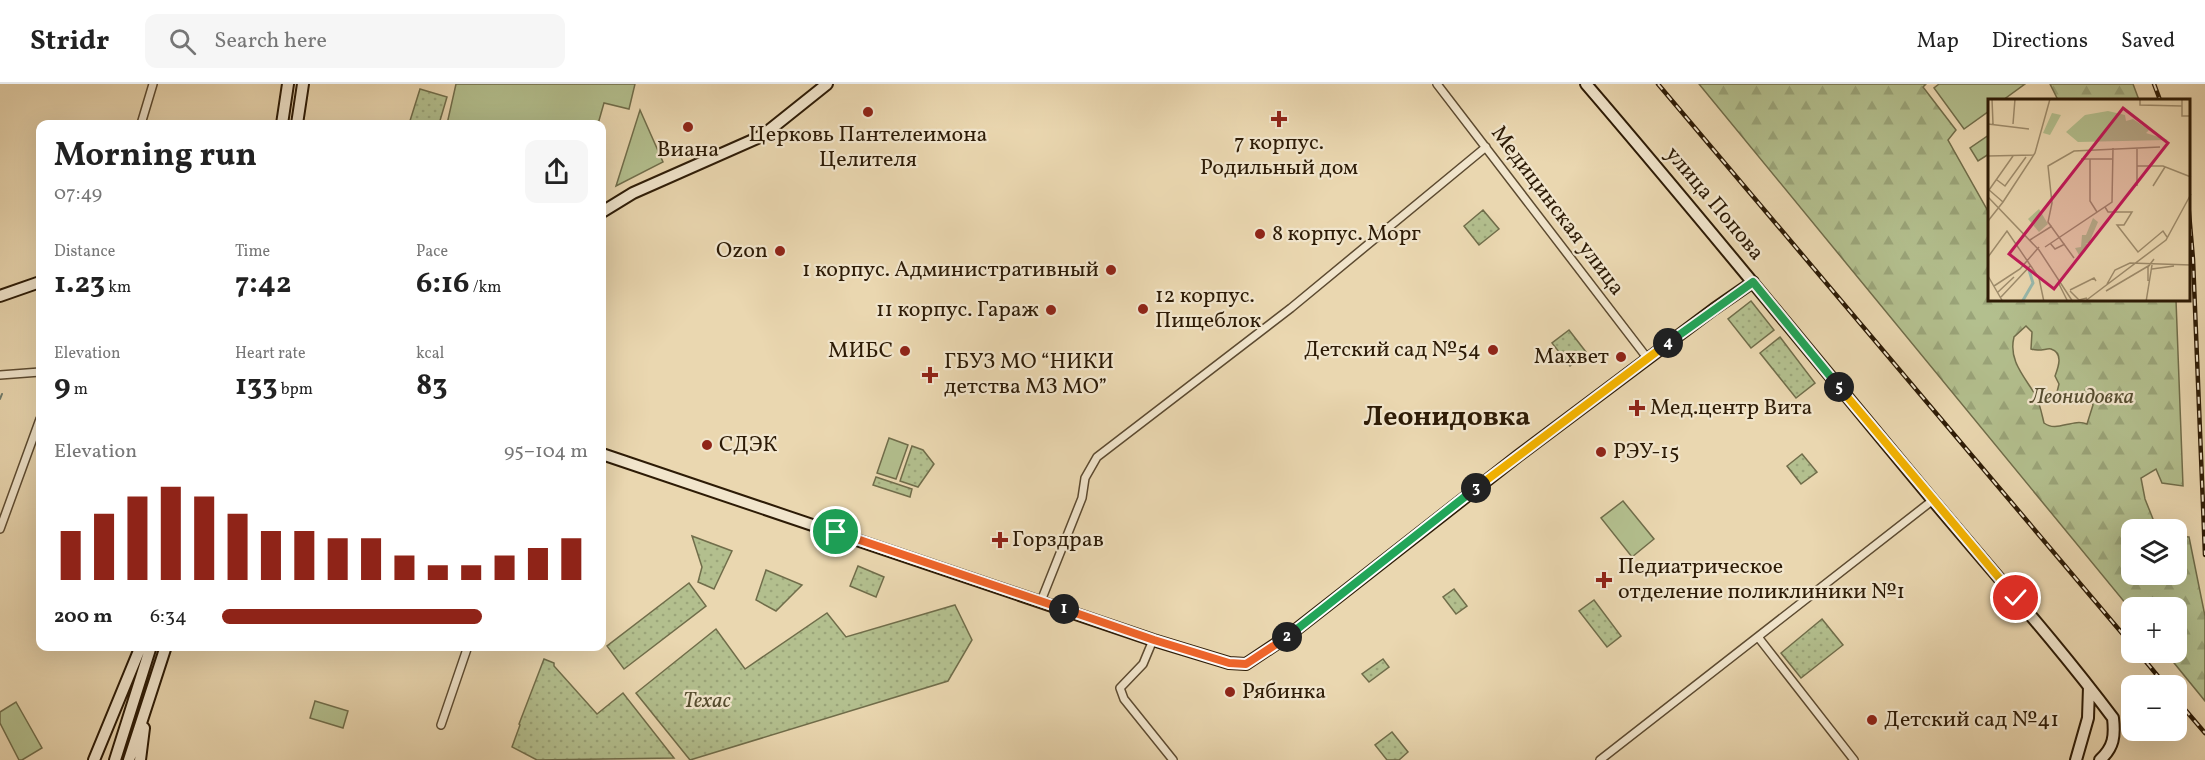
<!DOCTYPE html>
<html lang="en">
<head>
<meta charset="utf-8">
<style>
  body { margin:0; font-family:Vollkorn,serif; background:#f6f6f6; color:#222; height:100vh; display:flex; flex-direction:column; font-size:22px; white-space:nowrap }
  * { box-sizing:border-box; margin:0 }
  p { font-size:20px; color:#767676 }
  .icon { flex:none; width:33px; height:33px; fill:none; stroke:currentColor; stroke-width:2; stroke-linecap:round; stroke-linejoin:round }
  .map { position:relative; flex:1; overflow:hidden }
  .drawer { position:absolute; left:36px; top:36px; width:570px; height:531px; display:flex; flex-direction:column; background:#fff; border-radius:12px; box-shadow:0 6px 24px #0002 }
  .drawer>* { flex:none }
  .tools { position:absolute; left:2121px; top:435px; display:grid; gap:12px }
  .tools a { display:grid; place-items:center; width:66px; height:66px; border-radius:12px; background:#fff; box-shadow:0 6px 24px #0002; font-size:30px }
  .pin { position:absolute; display:grid; place-items:center; width:51px; height:51px; color:#fff; margin:-26px; border:3px solid #fff; border-radius:50%; box-shadow:0 2px 6px #0007 }
  .km { position:absolute; width:30px; height:30px; margin:-15px; border-radius:50%; background:#222; color:#fff; font-size:16px; line-height:30px; text-align:center }
  .round { display:grid; place-items:center; flex:none; width:63px; height:63px; border-radius:12px; background:#f6f6f6 }
  .head { display:flex; align-items:center; justify-content:space-between; height:102px; padding:0 18px }
  h1 { font-size:33px; font-weight:700; line-height:45px }
  .stats { display:grid; grid-template-columns:repeat(3,1fr); gap:9px; height:102px; padding:6px 18px }
  .stats div { display:grid; align-content:center }
  .stats b { font-size:30px; font-weight:700 }
  .stats small { font-size:16px; font-weight:400 }
  .stats p { font-size:16px }
  .chart { height:168px; padding:12px 18px }
  .chart p { display:flex; justify-content:space-between }
  .chart svg { width:100%; height:108px; margin-top:6px; stroke:#8f2418; stroke-width:6 }
  ul { padding:0 18px; list-style:none; font-size:20px }
  li { display:grid; grid-template-columns:96px 72px 1fr; align-items:center; height:45px }
  li i { height:15px; border-radius:8px; background:#8f2418 }
  header { display:flex; align-items:center; gap:36px; box-sizing:border-box; height:84px; padding:0 30px; background:#fff; border-bottom:2px solid #e0e0e0 }
  header strong { font-size:28px }
  nav { display:flex; gap:33px; margin-inline-start:auto; font-size:21px }
  .search { width:420px; height:54px; background:#f6f6f6; display:flex; align-items:center; gap:15px; box-sizing:border-box; padding:0 21px; border-radius:12px; color:#767676; font-size:22px }
  .map>svg:first-child { display:block }
  .grass { fill:url(#grass-dots); stroke:#706d4a; stroke-width:1.5 }
  .forest { fill:url(#forest-firs); stroke:#706d4a; stroke-width:1.5; fill-rule:evenodd }
  .garden { fill:#b3bf8e; stroke:#706d4a; stroke-width:1.5 }
  .lines { fill:none; stroke-linecap:round; stroke-linejoin:round }
  .stream { stroke:#6d7a6a; stroke-width:2 }
  .street-casing { stroke:#5c4a30; stroke-width:10 }
  .secondary-casing { stroke:#2d1b06; stroke-width:14 }
  .street { stroke:#f1e5cc; stroke-width:7 }
  .secondary { stroke:#f1e5cc; stroke-width:10 }
  .rail-casing { stroke:#2d1b06; stroke-width:4.5 }
  .rail { stroke:#f1e5cc; stroke-width:2; stroke-dasharray:7; stroke-linecap:butt }
  .split-1-casing { stroke:#fff; stroke-width:12 }
  .split-2-casing { stroke:#fff; stroke-width:12 }
  .split-3-casing { stroke:#fff; stroke-width:12 }
  .split-4-casing { stroke:#fff; stroke-width:12 }
  .split-5-casing { stroke:#fff; stroke-width:12 }
  .split-6-casing { stroke:#fff; stroke-width:12 }
  .split-1 { stroke:#f0652b; stroke-width:8 }
  .split-2 { stroke:#f0652b; stroke-width:8 }
  .split-3 { stroke:#22a559; stroke-width:8 }
  .split-4 { stroke:#f5b400; stroke-width:8 }
  .split-5 { stroke:#22a559; stroke-width:8 }
  .split-6 { stroke:#f5b400; stroke-width:8 }
  .poi-dot { fill:#8f2418; stroke:#f1e5cc; stroke-width:2 }
  .labels { text-anchor:middle; dominant-baseline:central; stroke-width:4.5; stroke-linejoin:round; paint-order:stroke }
  .poi-label { font-size:22px; fill:#2d1b06; stroke:#f1e5cc; text-anchor:start }
  .street-label { font-size:22px; fill:#2d1b06; stroke:#f1e5cc }
  .park-label { font-size:22px; font-style:italic; fill:#554c2f; stroke:#f1e5cc }
  .district-label { font-size:28px; font-weight:bold; fill:#2d1b06; stroke:#f1e5cc }
  .inset-river { fill:none; stroke:#98b9ad; stroke-width:3 }
  .inset-road { fill:none; stroke:#9e8c6c; stroke-width:1.5 }
  .view { fill:#c2185b; fill-opacity:0.15; stroke:#c2185b; stroke-width:3 }
  .inset-edge { fill:none; stroke:#2d1b06; stroke-width:3 }
</style>
</head>
<body>
<header>
<strong>Stridr</strong>
<div class="search"><svg class="icon" aria-label="search" viewBox="0 0 24 24"><circle cx="10" cy="10" r="6"/><path d="M15 15l6 6"/></svg>Search here</div>
<nav><a>Map</a><a>Directions</a><a>Saved</a></nav>
</header>
<div class="map">
<svg width="2205" height="676" viewBox="0 0 2205 676">
  <defs>
    <pattern id="grass-dots" width="8" height="8" patternUnits="userSpaceOnUse" patternTransform="scale(1.5)"><rect width="8" height="8" fill="#b3bf8e"/><path d="M2 2h.1M6 6h.1" fill="none" stroke="#9aa479" stroke-width="1.8" stroke-linecap="round"/></pattern>
    <pattern id="forest-firs" width="22" height="20" patternUnits="userSpaceOnUse" patternTransform="scale(1.5)"><rect width="22" height="20" fill="#b3bf8e"/><path d="M5 1l3.5 6h-7zM16 11l3.5 6h-7z" fill="#9aa479"/></pattern>
  </defs>
  <rect width="100%" height="100%" fill="#ead7b0"/>
  <filter id="stains"><feTurbulence type="fractalNoise" baseFrequency=".00333" numOctaves="4"/><feColorMatrix values="0 0 0 0 .2 0 0 0 0 .09 0 0 0 0 .02 0 0 0 .5 -.17"/></filter>
  <radialGradient id="worn" r=".72"><stop offset=".6" stop-color="#630" stop-opacity="0"/><stop offset="1" stop-color="#630" stop-opacity=".3"/></radialGradient>
  <path class="grass" d="M 420,5 L 447,13 L 439,40 L 409,40 Z
    M 1483,126 L 1499,145 L 1479,161 L 1464,142 Z
    M 1751,217 L 1774,246 L 1751,264 L 1728,235 Z
    M 1569,246 L 1586,268 L 1570,282 L 1552,259 Z
    M 1780,253 L 1815,299 L 1796,314 L 1760,269 Z
    M 912,362 L 923,366 L 934,380 L 918,403 L 900,397 Z
    M 1802,370 L 1817,388 L 1801,400 L 1787,382 Z
    M 876,393 L 912,405 L 910,413 L 873,401 Z
    M 692,452 L 732,467 L 714,505 L 698,498 L 702,483 Z
    M 858,482 L 884,493 L 876,513 L 850,502 Z
    M 766,486 L 802,501 L 776,527 L 756,516 Z
    M 689,499 L 706,522 L 624,585 L 607,562 Z
    M 1454,505 L 1467,522 L 1456,530 L 1443,513 Z
    M 1594,516 L 1621,552 L 1607,563 L 1579,527 Z
    M 955,521 L 972,556 L 948,597 L 690,676 L 636,609 L 716,545 L 745,585 L 827,529 L 846,553 Z
    M 1822,535 L 1843,561 L 1801,594 L 1781,569 Z
    M 544,575 L 554,579 L 554,582 L 597,630 L 623,609 L 674,674 L 537,676 L 512,663 L 520,641 L 519,640 Z
    M 1383,575 L 1389,583 L 1369,598 L 1362,590 Z
    M 1392,648 L 1408,668 L 1399,676 L 1387,676 L 1375,661 Z"/>
  <path class="forest" d="M 1699,0 L 1926,0 L 1923,3 L 1956,46 L 1948,56 L 1989,129 L 1989,216 L 2176,216 L 2183,402 L 2162,399 L 2156,385 L 2141,394 L 2145,415 L 2157,445 L 2132,446 L 2132,490 L 2176,490 L 2177,452 L 2189,453 L 2205,532 L 2205,617 L 2166,569 L 2176,568 L 2176,524 L 2132,524 L 2131,526 ZM 2026,242 L 2032,248 L 2031,265 C 2040,268 2046,264 2051,265 C 2064,269 2058,284 2055,292 L 2059,300 L 2057,308 L 2058,316 L 2066,319 L 2092,318 L 2093,321 L 2087,340 C 2072,334 2057,349 2044,339 C 2042,331 2040,320 2036,312 C 2025,293 2008,277 2014,253 Z
    M 2050,0 L 2133,0 L 2139,16 L 2058,16 Z"/>
  <path class="garden" d="M 456,0 L 635,0 L 629,25 L 604,19 L 598,40 L 447,40 Z
    M 1939,0 L 2025,0 L 2003,16 L 1989,16 L 1989,27 L 1964,45 L 1934,4 Z
    M 640,26 L 663,78 L 616,102 Z
    M 1989,51 L 1989,70 L 1978,77 L 1970,64 Z
    M 889,354 L 908,361 L 896,395 L 877,389 Z
    M 1623,417 L 1654,455 L 1632,473 L 1601,434 Z
    M 315,617 L 348,627 L 343,644 L 310,634 Z
    M 16,618 L 42,664 L 22,676 L 19,676 L 0,639 L 0,628 Z"/>
  <g class="lines">
    <path class="stream" d="M 0,315 L 2,310"/>
    <g class="street-casing">
      <path id="street" d="M 1437,0 L 1648,275
        M 141,40 L 153,0
        M 0,291 L 40,288
        M 0,445 L 40,335
        M 1041,517 L 1082,414 L 1085,394 L 1097,373 L 1291,224 L 1486,63
        M 1758,553 L 1854,676
        M 1153,556 L 1143,580 L 1120,604 L 1124,615 L 1173,676
        M 441,641 L 468,562
        M 1600,676 L 1933,416"/>
    </g>
    <g class="secondary-casing">
      <path id="secondary" d="M 1586,0 C 1703,136 1816,276 1931,414 C 1992,487 2056,558 2113,634
        M 282,40 L 288,0
        M 297,40 L 303,0
        M 602,128 L 633,109 L 762,52 L 827,0
        M 0,212 L 40,198
        M 602,370 L 1153,556 L 1229,579 L 1246,580 L 1288,552 L 1518,372 L 1714,225 L 1753,198
        M 94,676 L 141,562
        M 115,676 L 151,562
        M 129,676 L 166,562
        M 140,676 L 144,644
        M 2076,676 L 2088,634 L 2089,603
        M 2100,676 C 2114,663 2115,652 2113,634"/>
    </g>
    <use href="#street" class="street"/>
    <use href="#secondary" class="secondary"/>
    <g class="rail-casing">
      <path id="rail" d="M 1658,0 L 2132,561
        M 2154,0 L 2160,16
        M 2188,117 L 2193,175 L 2205,471
        M 2138,568 L 2166,602
        M 2176,615 L 2205,649"/>
    </g>
    <use href="#rail" class="rail"/>
  </g>
  <g class="lines">
    <g class="split-1-casing">
      <path id="split-1" d="M 836,448 L 1064,525"/>
    </g>
    <g class="split-2-casing">
      <path id="split-2" d="M 1064,525 L 1154,556 L 1229,579 L 1246,580 L 1287,553"/>
    </g>
    <g class="split-3-casing">
      <path id="split-3" d="M 1287,553 L 1476,404"/>
    </g>
    <g class="split-4-casing">
      <path id="split-4" d="M 1476,404 L 1668,259"/>
    </g>
    <g class="split-5-casing">
      <path id="split-5" d="M 1668,259 L 1753,198 L 1839,303"/>
    </g>
    <g class="split-6-casing">
      <path id="split-6" d="M 1839,303 L 2016,514"/>
    </g>
    <use href="#split-1" class="split-1"/>
    <use href="#split-2" class="split-2"/>
    <use href="#split-3" class="split-3"/>
    <use href="#split-4" class="split-4"/>
    <use href="#split-5" class="split-5"/>
    <use href="#split-6" class="split-6"/>
  </g>
  <g class="poi-dot">
    <circle cx="868" cy="28" r="6"/>
    <path d="M1276 26h6v6h6v6h-6v6h-6v-6h-6v-6h6z"/>
    <circle cx="688" cy="43" r="6"/>
    <circle cx="1260" cy="150" r="6"/>
    <circle cx="780" cy="167" r="6"/>
    <circle cx="1111" cy="186" r="6"/>
    <circle cx="1143" cy="225" r="6"/>
    <circle cx="1051" cy="226" r="6"/>
    <circle cx="1493" cy="266" r="6"/>
    <circle cx="905" cy="267" r="6"/>
    <circle cx="1621" cy="273" r="6"/>
    <path d="M927 282h6v6h6v6h-6v6h-6v-6h-6v-6h6z"/>
    <path d="M1634 315h6v6h6v6h-6v6h-6v-6h-6v-6h6z"/>
    <circle cx="707" cy="361" r="6"/>
    <circle cx="1601" cy="368" r="6"/>
    <path d="M997 447h6v6h6v6h-6v6h-6v-6h-6v-6h6z"/>
    <path d="M1601 487h6v6h6v6h-6v6h-6v-6h-6v-6h6z"/>
    <circle cx="1230" cy="608" r="6"/>
    <circle cx="1872" cy="636" r="6"/>
  </g>
  <g class="labels">
    <g class="poi-label">
      <text x="868" y="51" text-anchor="middle">Церковь Пантелеимона<tspan x="868" dy="25">Целителя</tspan></text>
      <text x="1279" y="59" text-anchor="middle">7 корпус.<tspan x="1279" dy="25">Родильный дом</tspan></text>
      <text x="688" y="66" text-anchor="middle">Виана</text>
      <text x="1272" y="150">8 корпус. Морг</text>
      <text x="768" y="167" text-anchor="end">Ozon</text>
      <text x="1099" y="186" text-anchor="end">1 корпус. Административный</text>
      <text x="1155" y="212">12 корпус.<tspan x="1155" dy="25">Пищеблок</tspan></text>
      <text x="1039" y="226" text-anchor="end">11 корпус. Гараж</text>
      <text x="1481" y="266" text-anchor="end">Детский сад №54</text>
      <text x="893" y="267" text-anchor="end">МИБС</text>
      <text x="1609" y="273" text-anchor="end">Махвет</text>
      <text x="944" y="278">ГБУЗ МО “НИКИ<tspan x="944" dy="25">детства МЗ МО”</tspan></text>
      <text x="1650" y="324">Мед.центр Вита</text>
      <text x="719" y="361">СДЭК</text>
      <text x="1613" y="368">РЭУ-15</text>
      <text x="1012" y="456">Горздрав</text>
      <text x="1618" y="483">Педиатрическое<tspan x="1618" dy="25">отделение поликлиники №1</tspan></text>
      <text x="1242" y="608">Рябинка</text>
      <text x="1884" y="636">Детский сад №41</text>
    </g>
    <g class="street-label">
      <text transform="translate(1714 120) rotate(50)">улица Попова</text>
      <text transform="translate(1557 127) rotate(53)">Медицинская улица</text>
    </g>
    <g class="park-label">
      <text x="2082" y="313">Леонидовка</text>
      <text x="707" y="617">Техас</text>
    </g>
    <g class="district-label">
      <text x="1447" y="333">Леонидовка</text>
    </g>
  </g>
  <g transform="translate(1988 15)">
    <rect width="202" height="202" fill="#ead7b0"/>
    <path d="M 64,14 L 73,16 L 62,36 L 55,34 ZM 105,119 L 110,123 L 101,144 L 97,145 L 100,145 L 97,153 L 91,156 L 87,149 L 93,148 L 94,136 L 98,136 Z" fill="#b3bf8e"/>
    <path d="M 120,12 L 137,16 L 138,22 L 145,20 L 161,31 L 158,34 L 180,41 L 90,43 L 78,33 L 97,16 Z" fill="#b3bf8e"/>
    <path d="M 51,110 L 60,125 L 51,133 L 40,120 Z" fill="#b3bf8e"/>
    <path class="inset-river" d="M 34,203 L 45,184 L 41,171"/>
    <path class="inset-road" d="M 4,0 L 5,25M 152,0 L 152,6 L 194,7M 194,0 L 194,17 L 203,17M 0,25 L 41,30M 25,25 L 27,0M 149,49 L 149,87M 0,57 L 46,56M 93,60 L 124,60M 102,60 L 102,102 L 109,113M 149,67 L 175,67 L 203,78M 9,81 L 17,87 L 38,58M 165,87 L 177,68M 0,90 L 15,103 L 0,122M 1,91 L 25,57M 0,98 L 51,151 L 85,203M 15,103 L 47,54 L 62,0M 117,108 L 120,113 L 144,113 L 136,126 L 129,126 L 150,153 L 175,132 L 179,138M 42,141 L 64,127M 62,144 L 67,150 L 77,145M 57,148 L 124,103 L 125,49M 0,158 L 19,132 L 51,179 L 56,203M 86,159 L 60,123 L 64,104 L 60,67 L 86,52 L 172,48M 164,170 L 186,167M 0,177 L 15,203M 160,182 L 160,168 L 166,160M 71,185 L 80,203M 119,185 L 127,171 L 142,164 L 203,166M 6,187 L 32,170 L 51,148M 82,191 L 106,179 L 108,182M 82,192 L 91,201 L 99,199M 118,192 L 162,166M 10,193 L 26,178M 13,198 L 43,166M 96,203 L 178,141 L 203,95M 158,203 L 164,166"/>
    <path class="view" d="M 135,9 L 180,44 L 66,190 L 21,155 Z"/>
    <rect width="202" height="202" class="inset-edge"/>
  </g>
  <rect width="100%" height="100%" filter="url(#stains)"/>
  <rect width="100%" height="100%" fill="url(#worn)"/>
</svg>
<div class="tools">
<a><svg class="icon" aria-label="layers" viewBox="0 0 24 24"><path d="M12 4l9 5-9 5-9-5zM3 14l9 5 9-5"/></svg></a>
<a>+</a>
<a>−</a>
</div>
<div class="pin" style="left:836px;top:448px;background:#1e9e55"><svg class="icon" aria-label="arrive" viewBox="0 0 24 24"><path d="M6 21V4h12l-3 4 3 4H6"/></svg></div>
<div class="pin" style="left:2016px;top:514px;background:#d93025"><svg class="icon" aria-label="check" viewBox="0 0 24 24"><path d="M5 12l5 5 9-10"/></svg></div>
<b class="km" style="left:1064px;top:525px">1</b>
<b class="km" style="left:1287px;top:553px">2</b>
<b class="km" style="left:1476px;top:404px">3</b>
<b class="km" style="left:1668px;top:259px">4</b>
<b class="km" style="left:1839px;top:303px">5</b>
<section class="drawer">
<div class="head"><div><h1>Morning run</h1><p>07:49</p></div><a class="round"><svg class="icon" aria-label="share" viewBox="0 0 24 24"><path d="M12 15V3M7 8l5-5 5 5M5 13v7h14v-7"/></svg></a></div>
<div class="stats">
<div><p>Distance</p><b>1.23<small> km</small></b></div>
<div><p>Time</p><b>7:42</b></div>
<div><p>Pace</p><b>6:16<small> /km</small></b></div>
</div>
<div class="stats">
<div><p>Elevation</p><b>9<small> m</small></b></div>
<div><p>Heart rate</p><b>133<small> bpm</small></b></div>
<div><p>kcal</p><b>83</b></div>
</div>
<div class="chart"><p><span>Elevation</span>95–104 m</p>
<svg viewBox="0 0 160 44" preserveAspectRatio="none"><path d="M5 44V24M15 44V17M25 44V10M35 44V6M45 44V10M55 44V17M65 44V24M75 44V24M85 44V27M95 44V27M105 44V34M115 44V38M125 44V38M135 44V34M145 44V31M155 44V27"/></svg>
</div>
<ul>
<li><b>200 m</b>6:34<i style="width:71%"></i></li>
</ul>
</section>
</div>
</body>
</html>
